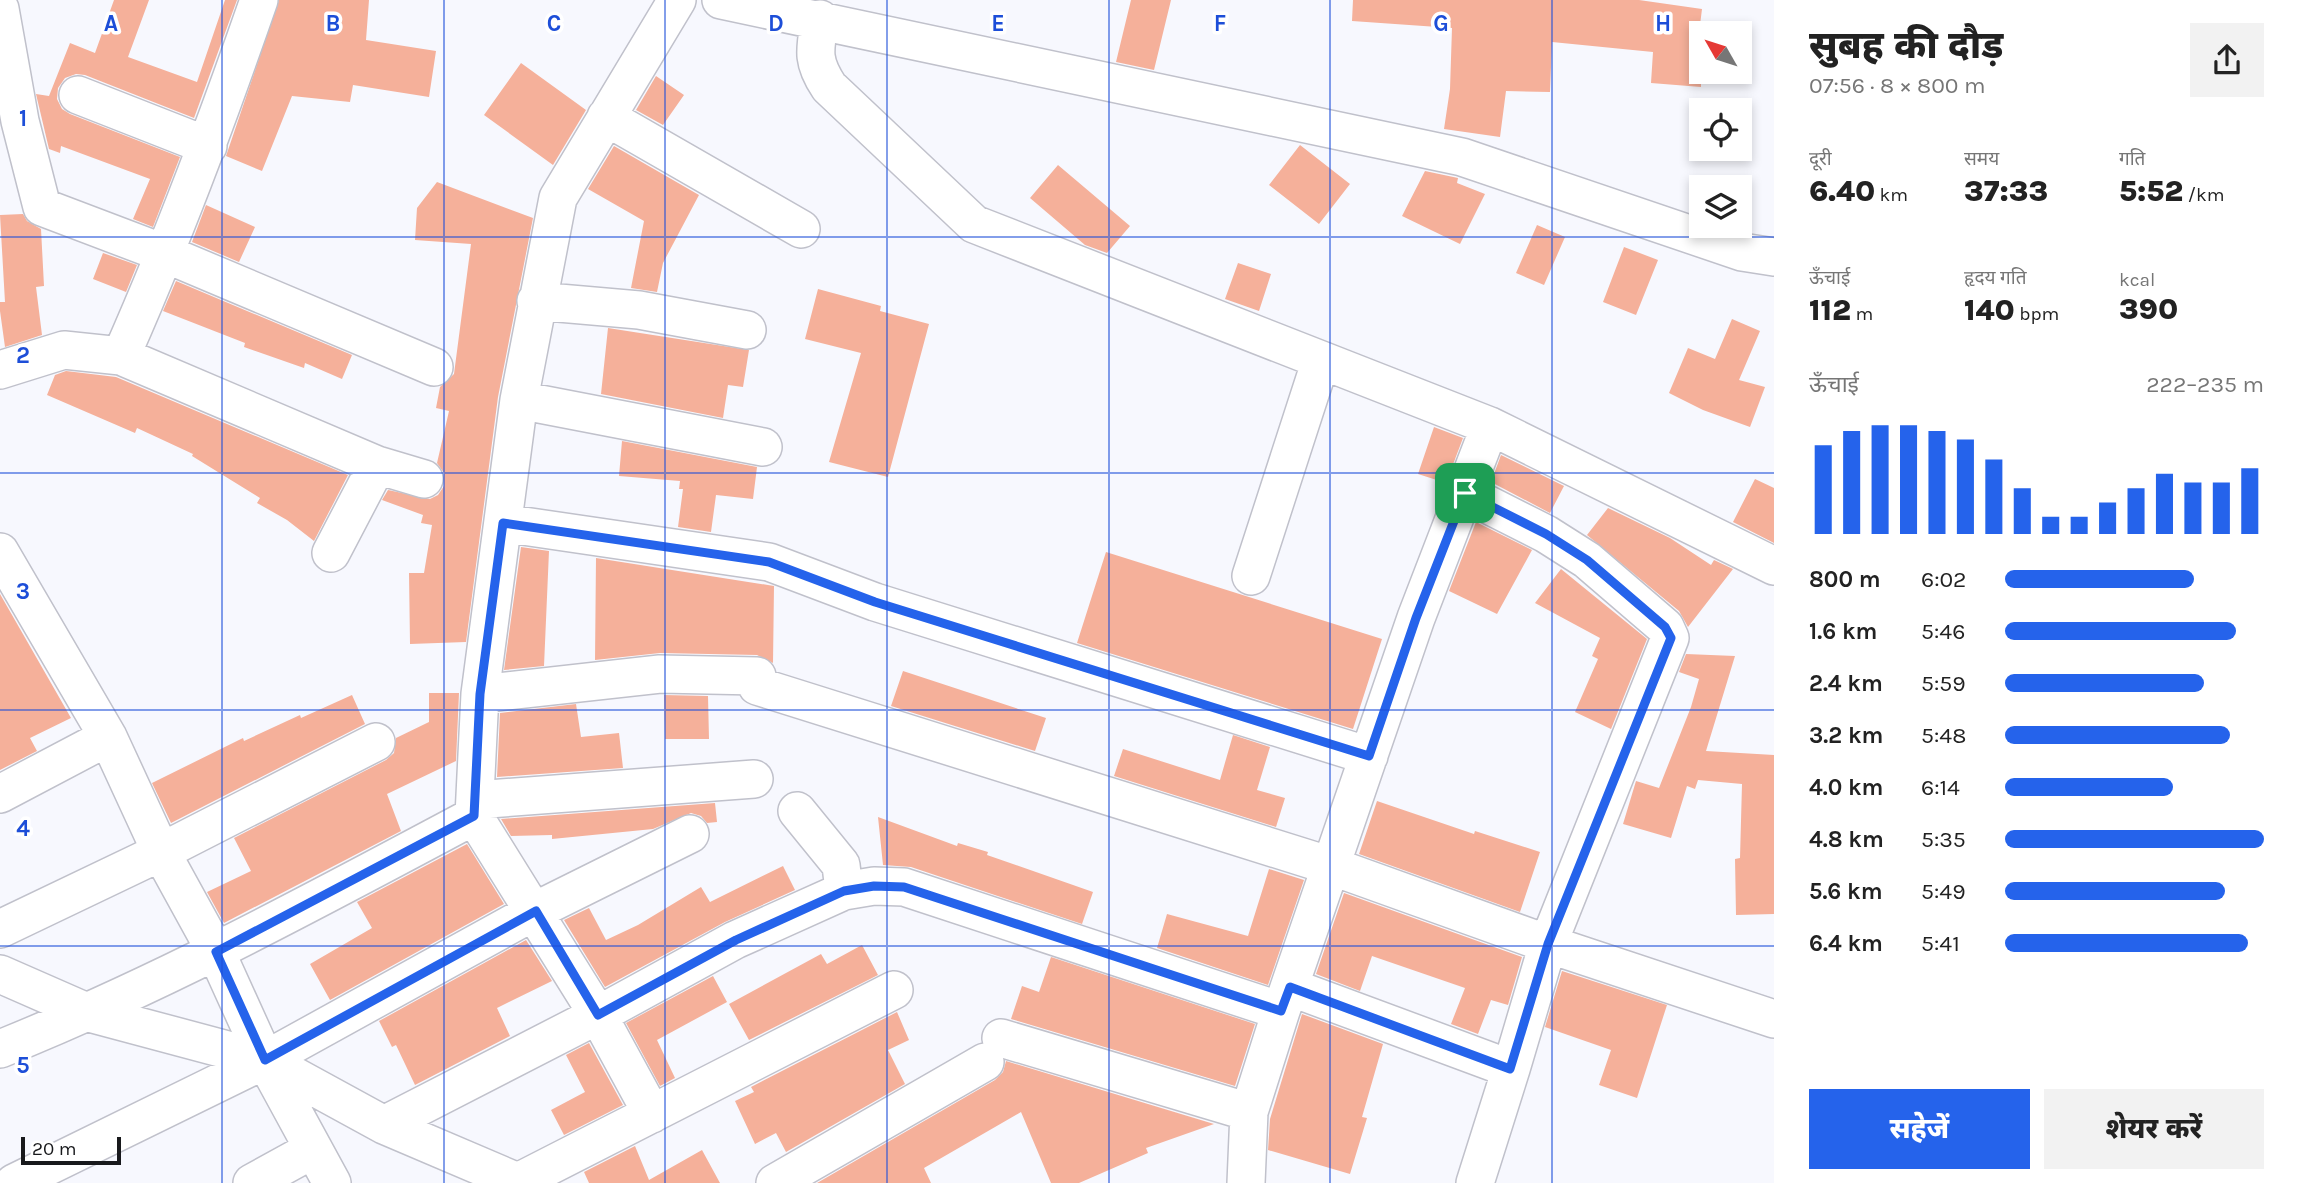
<!DOCTYPE html>
<html lang="hi">
<head>
<meta charset="utf-8">
<style>
  body { margin:0; font-family:Karla,"Noto Sans Devanagari",sans-serif; background:#f2f2f2; color:#222; height:100vh; display:flex; flex-direction:column; font-size:26px; white-space:nowrap }
  * { box-sizing:border-box; margin:0 }
  p { font-size:23px; color:#767676 }
  .icon { flex:none; width:38px; height:38px; fill:none; stroke:currentColor; stroke-width:2; stroke-linecap:round; stroke-linejoin:round }
  .map { position:relative; flex:1; overflow:hidden }
  .drawer { display:flex; flex-direction:column; background:#fff; width:525px }
  .drawer>* { flex:none }
  .needle { width:46px; rotate:309deg }
  .buttons { position:absolute; left:1689px; top:21px; display:grid; gap:14px }
  .buttons a { display:grid; place-items:center; width:63px; height:63px; border-radius:0px; background:#fff; box-shadow:0 4px 10px #0003; font-size:35px }
  .scale { position:absolute; left:21px; bottom:18px; width:100px; box-sizing:border-box; padding-left:7px; border:4px solid #18191c; border-top:0; font-size:19px; line-height:24px; white-space:nowrap; color:#18191c; -webkit-text-stroke:5px #fff; paint-order:stroke }
  .pin { position:absolute; display:grid; place-items:center; width:60px; height:60px; color:#fff; margin:-30px; border-radius:14px; box-shadow:0 4px 10px #0006 }
  .round { display:grid; place-items:center; flex:none; width:74px; height:74px; border-radius:0px; background:#f2f2f2 }
  .headline { display:flex; align-items:center; justify-content:space-between; height:119px; padding:0 35px }
  h1 { font-size:38px; font-weight:800; line-height:52px }
  .stats { display:grid; grid-template-columns:repeat(3,1fr); gap:10px; height:119px; padding:7px 35px }
  .stats div { display:grid; align-content:center }
  .stats b { font-size:30px; font-weight:800 }
  .stats small { font-size:19px; font-weight:400 }
  .stats p { font-size:19px }
  .chart { height:196px; padding:14px 35px }
  .chart p { display:flex; justify-content:space-between }
  .chart svg { width:100%; height:126px; margin-top:7px; stroke:#2563eb; stroke-width:6 }
  .cta { display:flex; gap:14px; margin-top:auto; padding:14px 35px }
  .cta a { flex:1; height:80px; border-radius:0px; background:#2563eb; color:#fff; font-size:28px; font-weight:800; line-height:80px; text-align:center }
  .cta a+a { background:#f2f2f2; color:#222 }
  ul { padding:0 35px; list-style:none; font-size:23px }
  li { display:grid; grid-template-columns:112px 84px 1fr; align-items:center; height:52px }
  li i { height:18px; border-radius:9px; background:#2563eb }
  main { display:flex; flex:1; min-height:0 }
  .map>svg:first-child { display:block }
  .building { fill:#f5b09a }
  .lines { fill:none; stroke-linecap:round; stroke-linejoin:round }
  .minor-casing { stroke:#c0c1cb; stroke-width:40 }
  .minor { stroke:#fff; stroke-width:37 }
  .route-casing { stroke:#fff; stroke-width:14 }
  .route { stroke:#2563eb; stroke-width:9 }
  .grid { fill:none; stroke:#1d4ed8; stroke-width:2; stroke-opacity:0.55 }
  .grid-label { font-size:23px; text-anchor:middle; font-weight:bold; fill:#1d4ed8; stroke:#fff; stroke-width:7; stroke-linejoin:round; paint-order:stroke }
</style>
</head>
<body>
<main>
<div class="map">
<svg width="1774" height="1183" viewBox="0 0 1774 1183">
  <rect width="100%" height="100%" fill="#f7f8fe"/>
  <path class="building" d="M 114,0 L 149,0 L 128,57 L 197,82 L 225,0 L 237,0 L 194,118 L 85,75 L 76,74 L 65,78 L 58,88 L 57,99 L 62,109 L 70,114 L 180,157 L 153,227 L 133,219 L 150,179 L 61,146 L 60,153 L 49,149 L 36,94 L 49,96 L 70,43 L 95,53 Z
    M 279,0 L 369,0 L 366,40 L 436,51 L 429,97 L 353,85 L 350,102 L 292,96 L 262,171 L 226,156 Z
    M 1131,0 L 1171,0 L 1154,70 L 1116,62 Z
    M 1353,0 L 1639,0 L 1702,9 L 1696,57 L 1701,57 L 1701,87 L 1651,83 L 1653,52 L 1552,42 L 1550,92 L 1506,91 L 1500,137 L 1444,129 L 1450,89 L 1452,28 L 1352,21 Z
    M 521,63 L 586,110 L 553,165 L 484,115 Z
    M 656,76 L 684,95 L 663,125 L 636,110 Z
    M 1300,145 L 1350,184 L 1319,224 L 1269,185 Z
    M 614,146 L 699,195 L 663,263 L 657,292 L 631,288 L 644,221 L 588,189 Z
    M 1058,165 L 1130,226 L 1107,253 L 1085,245 L 1030,198 Z
    M 1425,171 L 1458,178 L 1457,183 L 1485,194 L 1460,244 L 1402,216 Z
    M 437,182 L 533,218 L 498,397 L 466,642 L 410,644 L 409,573 L 424,573 L 432,525 L 421,523 L 423,515 L 382,500 L 388,490 L 430,499 L 438,495 L 444,486 L 444,473 L 437,463 L 449,411 L 436,408 L 440,387 L 454,374 L 471,244 L 415,240 L 417,208 Z
    M 206,205 L 255,227 L 239,262 L 192,242 Z
    M 23,214 L 27,221 L 41,229 L 44,286 L 36,287 L 42,335 L 5,347 L 0,311 L 0,302 L 5,302 L 0,215 Z
    M 1537,225 L 1565,237 L 1544,285 L 1516,273 Z
    M 1624,247 L 1658,260 L 1636,315 L 1603,302 Z
    M 103,253 L 137,265 L 126,292 L 93,279 Z
    M 1238,263 L 1271,274 L 1259,311 L 1225,299 Z
    M 176,281 L 352,355 L 342,379 L 305,363 L 304,368 L 244,347 L 245,343 L 163,311 Z
    M 818,289 L 881,306 L 880,311 L 929,324 L 888,477 L 829,462 L 861,353 L 805,339 Z
    M 1732,319 L 1760,331 L 1739,380 L 1765,387 L 1750,427 L 1703,410 L 1669,393 L 1688,348 L 1715,359 Z
    M 608,328 L 749,350 L 743,387 L 728,385 L 723,418 L 601,394 Z
    M 66,371 L 116,377 L 348,475 L 314,541 L 287,520 L 257,503 L 260,498 L 192,456 L 193,454 L 137,428 L 135,433 L 47,395 L 55,375 Z
    M 1434,427 L 1463,438 L 1446,483 L 1418,474 Z
    M 622,441 L 757,467 L 753,499 L 716,495 L 711,532 L 678,527 L 683,489 L 679,489 L 680,481 L 619,476 Z
    M 1501,455 L 1564,486 L 1550,513 L 1491,482 Z
    M 1755,479 L 1774,488 L 1774,543 L 1733,522 Z
    M 1608,508 L 1670,538 L 1711,565 L 1714,560 L 1733,569 L 1688,627 L 1679,611 L 1587,535 Z
    M 1476,522 L 1532,550 L 1497,614 L 1449,591 Z
    M 521,547 L 549,551 L 544,666 L 504,670 Z
    M 1106,552 L 1382,639 L 1353,729 L 1077,643 Z
    M 596,558 L 774,586 L 773,663 L 757,655 L 660,653 L 595,660 Z
    M 1561,569 L 1647,639 L 1611,729 L 1575,712 L 1598,659 L 1592,656 L 1600,638 L 1535,603 Z
    M 0,594 L 71,718 L 30,738 L 37,751 L 0,770 Z
    M 1686,654 L 1735,656 L 1706,751 L 1774,755 L 1774,914 L 1736,915 L 1735,859 L 1740,858 L 1742,784 L 1698,780 L 1695,789 L 1687,786 L 1671,838 L 1623,824 L 1636,781 L 1659,788 L 1691,707 L 1699,679 L 1679,672 Z
    M 903,671 L 1046,718 L 1035,751 L 891,706 Z
    M 429,693 L 459,693 L 456,761 L 387,794 L 401,831 L 224,923 L 207,892 L 251,871 L 234,838 L 386,760 L 394,753 L 396,738 L 429,722 Z
    M 352,695 L 365,724 L 171,823 L 152,783 L 243,738 L 244,741 L 300,715 L 301,718 Z
    M 664,695 L 708,696 L 709,739 L 665,739 Z
    M 576,704 L 581,737 L 619,733 L 623,768 L 497,777 L 500,713 Z
    M 1233,735 L 1270,747 L 1257,790 L 1285,798 L 1276,827 L 1114,776 L 1123,749 L 1220,780 Z
    M 1377,801 L 1474,834 L 1475,831 L 1540,852 L 1520,912 L 1359,854 Z
    M 715,803 L 717,822 L 707,823 L 701,816 L 691,813 L 653,829 L 552,839 L 552,835 L 511,836 L 501,819 Z
    M 878,817 L 957,846 L 958,843 L 988,852 L 987,855 L 1093,892 L 1082,924 L 911,867 L 883,865 Z
    M 467,844 L 504,904 L 330,1000 L 310,964 L 372,928 L 357,902 Z
    M 783,866 L 795,890 L 725,922 L 605,987 L 564,920 L 589,908 L 606,940 L 638,925 L 701,887 L 710,902 Z
    M 1269,869 L 1304,880 L 1268,985 L 1157,948 L 1167,914 L 1248,936 Z
    M 1344,893 L 1522,957 L 1508,1005 L 1491,1000 L 1478,1034 L 1451,1024 L 1465,988 L 1372,956 L 1360,991 L 1316,974 Z
    M 526,940 L 552,981 L 497,1008 L 510,1036 L 415,1085 L 396,1045 L 392,1047 L 379,1021 Z
    M 862,945 L 878,975 L 749,1040 L 729,1004 L 821,954 L 827,964 Z
    M 1051,957 L 1255,1024 L 1235,1086 L 1011,1019 L 1022,986 L 1039,992 Z
    M 1562,971 L 1667,1005 L 1637,1098 L 1599,1085 L 1611,1050 L 1545,1027 Z
    M 713,976 L 727,1002 L 657,1040 L 675,1078 L 660,1086 L 626,1023 Z
    M 897,1012 L 909,1040 L 888,1050 L 905,1084 L 786,1152 L 776,1133 L 755,1144 L 735,1101 L 754,1092 L 751,1087 Z
    M 1302,1014 L 1383,1044 L 1362,1117 L 1367,1118 L 1350,1174 L 1268,1150 L 1270,1119 Z
    M 589,1043 L 623,1105 L 564,1135 L 551,1110 L 585,1092 L 566,1055 Z
    M 1006,1061 L 1214,1124 L 1146,1148 L 1148,1153 L 1079,1183 L 1051,1183 L 1021,1112 L 924,1168 L 931,1183 L 817,1183 L 995,1080 L 1003,1072 Z
    M 635,1146 L 649,1180 L 702,1150 L 720,1183 L 589,1183 L 584,1172 Z"/>
  <g class="lines">
    <g class="minor-casing">
      <path id="minor" d="M 721,0 L 1462,157 L 1742,252 L 1774,257
        M 0,9 L 20,121 L 42,207 L 166,254 L 434,367
        M 820,19 C 815,49 811,60 829,87 L 974,224 L 1490,426 L 1774,566
        M 78,95 L 208,146
        M 606,117 L 801,229
        M 536,301 L 639,310 L 747,330
        M 121,356 C 173,239 217,121 259,0
        M 0,370 L 64,350 L 121,356 L 377,465 L 424,479
        M 519,400 L 763,447
        M 503,523 L 769,562 L 875,602 L 1369,756
        M 0,552 L 108,737 L 161,852 L 216,952 L 265,1060 L 332,1183
        M 331,553 L 377,465
        M 1251,576 L 1321,360
        M 757,686 L 1331,866 L 1548,944 L 1774,1019
        M 480,694 L 660,674 L 757,676
        M 0,794 L 108,737
        M 475,800 L 754,779
        M 797,811 L 841,865 L 844,891
        M 0,929 L 161,852 L 376,742
        M 0,974 L 89,1013 L 265,1060 L 384,1125 L 520,1183
        M 1290,987 L 1511,1069 L 1548,944 L 1670,638 L 1665,627 L 1587,560 L 1546,534 L 1465,493
        M 1001,1038 L 1249,1112
        M 0,1049 C 164,983 318,899 474,816
        M 652,1114 L 598,1015 L 474,816 L 480,694 L 519,400 L 558,198 L 677,0
        M 384,1125 L 598,1015 L 735,940 L 844,891 L 874,886 L 904,887 L 1281,1011
        M 14,1183 L 265,1060 L 535,911 L 690,834
        M 252,1183 L 312,1150
        M 516,1183 L 894,990
        M 775,1183 L 985,1062
        M 1246,1183 L 1249,1112 L 1281,1011 L 1416,618 L 1490,426
        M 1475,1183 L 1511,1069"/>
    </g>
    <use href="#minor" class="minor"/>
  </g>
  <g class="lines">
    <g class="route-casing">
      <path id="route" d="M 1465,493 L 1546,534 L 1587,560 L 1665,627 L 1671,638 L 1548,944 L 1510,1069 L 1290,987 L 1281,1011 L 904,887 L 874,886 L 844,891 L 736,940 L 598,1015 L 536,911 L 265,1060 L 216,952 L 474,816 L 480,694 L 503,523 L 769,562 L 875,602 L 1369,756 L 1416,618 Z"/>
    </g>
    <use href="#route" class="route"/>
  </g>
  <path class="grid" d="M 222,0 L 222,1183M 444,0 L 444,1183M 665,0 L 665,1183M 887,0 L 887,1183M 1109,0 L 1109,1183M 1330,0 L 1330,1183M 1552,0 L 1552,1183M 0,237 L 1774,237M 0,473 L 1774,473M 0,710 L 1774,710M 0,946 L 1774,946"/>
  <g class="grid-label">
    <text x="111" y="31">A</text>
    <text x="333" y="31">B</text>
    <text x="554" y="31">C</text>
    <text x="776" y="31">D</text>
    <text x="998" y="31">E</text>
    <text x="1220" y="31">F</text>
    <text x="1441" y="31">G</text>
    <text x="1663" y="31">H</text>
    <text x="23" y="126">1</text>
    <text x="23" y="363">2</text>
    <text x="23" y="599">3</text>
    <text x="23" y="836">4</text>
    <text x="23" y="1073">5</text>
  </g>
</svg>
<div class="buttons">
<a><svg class="needle" viewBox="-14 -14 28 28"><path d="M0-13l5 13h-10z" fill="#e53935"/><path d="M0 13l5-13h-10z" fill="#767676"/></svg></a>
<a><svg class="icon" aria-label="locate" viewBox="0 0 24 24"><circle cx="12" cy="12" r="6"/><path d="M12 2v4M12 18v4M2 12h4M18 12h4"/></svg></a>
<a><svg class="icon" aria-label="layers" viewBox="0 0 24 24"><path d="M12 4l9 5-9 5-9-5zM3 14l9 5 9-5"/></svg></a>
</div>
<div class="scale">20 m</div>
<div class="pin" style="left:1465px;top:493px;background:#1e9e55"><svg class="icon" aria-label="arrive" viewBox="0 0 24 24"><path d="M6 21V4h12l-3 4 3 4H6"/></svg></div>
</div>
<section class="drawer">
<div class="headline"><div><h1>सुबह की दौड़</h1><p>07:56 · 8 × 800 m</p></div><a class="round"><svg class="icon" aria-label="share" viewBox="0 0 24 24"><path d="M12 15V3M7 8l5-5 5 5M5 13v7h14v-7"/></svg></a></div>
<div class="stats">
<div><p>दूरी</p><b>6.40<small> km</small></b></div>
<div><p>समय</p><b>37:33</b></div>
<div><p>गति</p><b>5:52<small> /km</small></b></div>
</div>
<div class="stats">
<div><p>ऊँचाई</p><b>112<small> m</small></b></div>
<div><p>हृदय गति</p><b>140<small> bpm</small></b></div>
<div><p>kcal</p><b>390</b></div>
</div>
<div class="chart"><p><span>ऊँचाई</span>222–235 m</p>
<svg viewBox="0 0 160 44" preserveAspectRatio="none"><path d="M5 44V13M15 44V8M25 44V6M35 44V6M45 44V8M55 44V11M65 44V18M75 44V28M85 44V38M95 44V38M105 44V33M115 44V28M125 44V23M135 44V26M145 44V26M155 44V21"/></svg>
</div>
<ul>
<li><b>800 m</b>6:02<i style="width:73%"></i></li>
<li><b>1.6 km</b>5:46<i style="width:89%"></i></li>
<li><b>2.4 km</b>5:59<i style="width:77%"></i></li>
<li><b>3.2 km</b>5:48<i style="width:87%"></i></li>
<li><b>4.0 km</b>6:14<i style="width:65%"></i></li>
<li><b>4.8 km</b>5:35<i style="width:100%"></i></li>
<li><b>5.6 km</b>5:49<i style="width:85%"></i></li>
<li><b>6.4 km</b>5:41<i style="width:94%"></i></li>
</ul>
<div class="cta"><a>सहेजें</a><a>शेयर करें</a></div>
</section>
</main>
</body>
</html>
